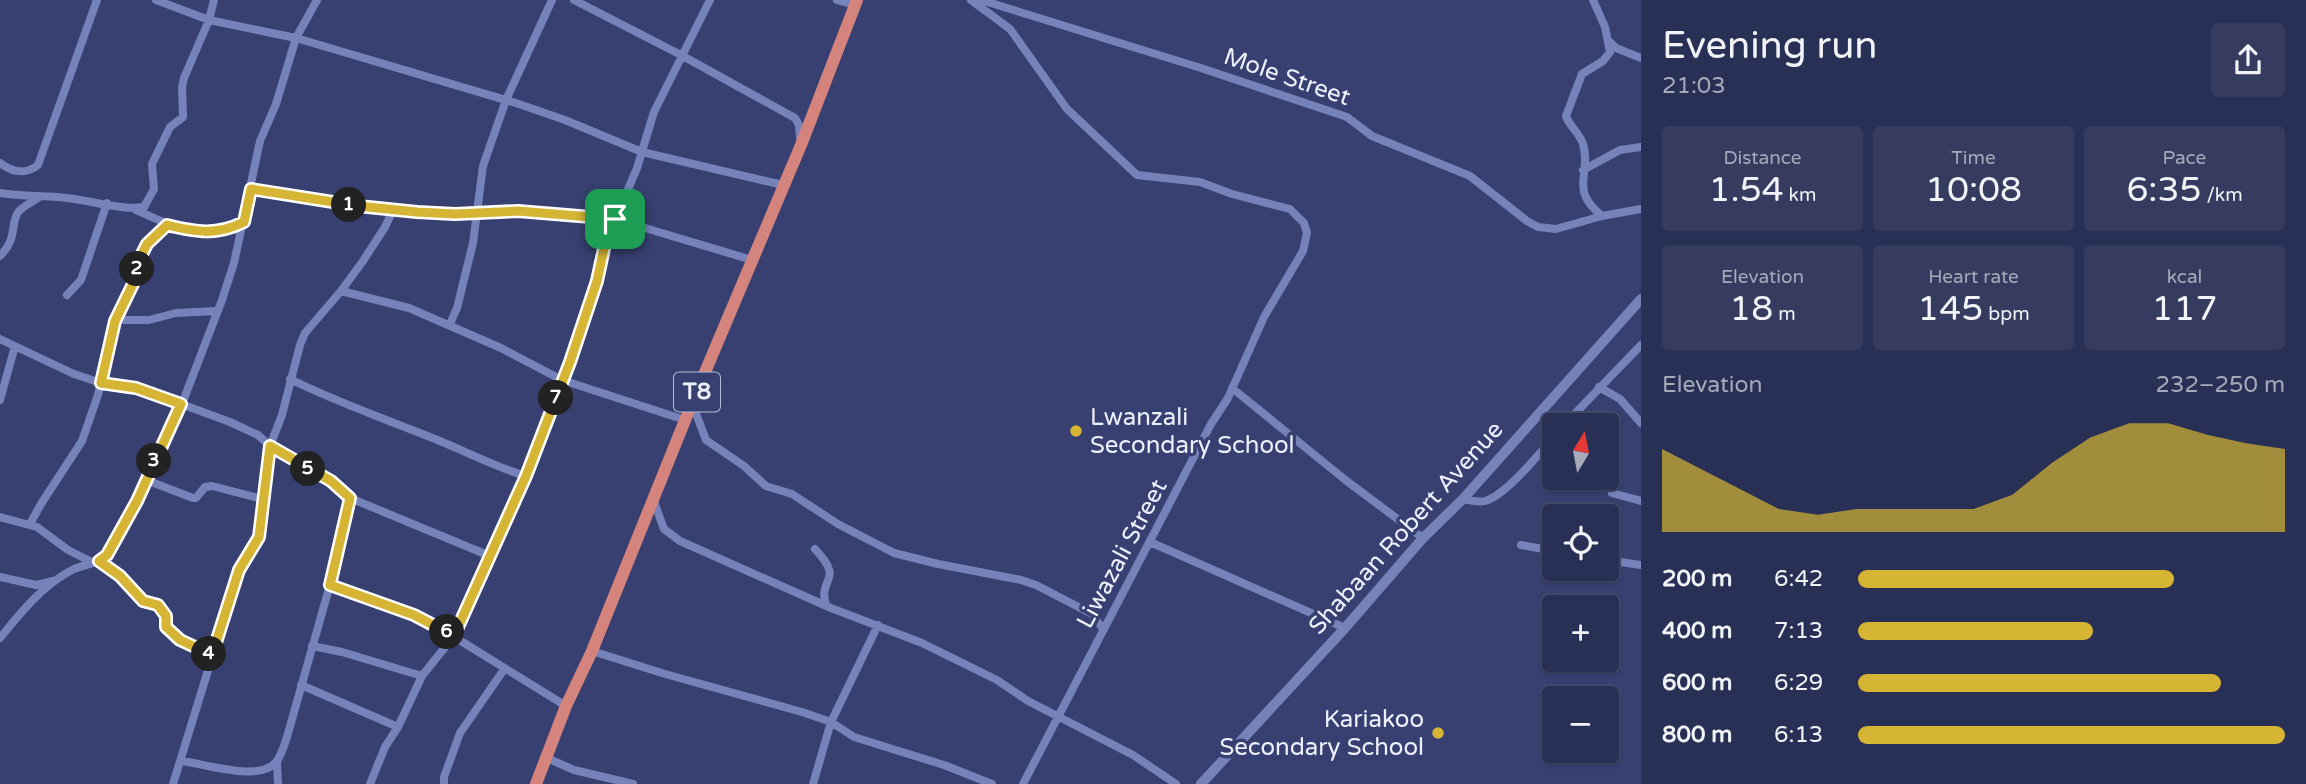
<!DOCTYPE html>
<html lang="en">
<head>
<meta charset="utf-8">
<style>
  body { margin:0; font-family:"Varela Round",sans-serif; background:#353c5f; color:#f1f3f6; height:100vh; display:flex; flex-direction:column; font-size:26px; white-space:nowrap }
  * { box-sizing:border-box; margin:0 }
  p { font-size:23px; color:#a5a9b9 }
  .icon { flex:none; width:38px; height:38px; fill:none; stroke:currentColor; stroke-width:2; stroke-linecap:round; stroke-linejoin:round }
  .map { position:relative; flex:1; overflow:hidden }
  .side { display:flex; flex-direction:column; background:#293055; width:665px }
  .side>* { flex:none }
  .needle { width:46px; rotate:10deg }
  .fabs { position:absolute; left:1542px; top:413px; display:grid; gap:14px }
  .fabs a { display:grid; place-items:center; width:77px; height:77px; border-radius:7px; background:#293055; box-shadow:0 2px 5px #0004,0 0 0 2px #454b6c; font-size:35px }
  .pin { position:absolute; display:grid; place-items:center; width:60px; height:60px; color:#fff; margin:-30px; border-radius:14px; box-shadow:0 4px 10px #0006 }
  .km { position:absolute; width:35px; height:35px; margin:-18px; border-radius:50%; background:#222; color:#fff; font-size:19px; line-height:35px; text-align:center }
  .round { display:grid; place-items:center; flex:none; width:74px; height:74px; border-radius:7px; background:#353c5f }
  .overview { display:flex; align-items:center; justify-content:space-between; height:119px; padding:0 21px }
  h1 { font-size:38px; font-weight:600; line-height:52px }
  .metrics { display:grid; grid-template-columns:repeat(3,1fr); gap:10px; height:119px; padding:7px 21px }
  .metrics div { display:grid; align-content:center; border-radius:7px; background:#353c5f; text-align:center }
  .metrics b { font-size:35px; font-weight:600 }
  .metrics small { font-size:19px; font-weight:400 }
  .metrics p { font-size:19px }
  .chart { height:196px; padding:14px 21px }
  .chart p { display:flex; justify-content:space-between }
  .chart svg { width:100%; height:126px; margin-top:7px; fill:#d6b534; opacity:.7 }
  ul { padding:0 21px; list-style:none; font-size:23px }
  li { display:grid; grid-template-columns:112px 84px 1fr; align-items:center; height:52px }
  li i { height:18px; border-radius:9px; background:#d6b534 }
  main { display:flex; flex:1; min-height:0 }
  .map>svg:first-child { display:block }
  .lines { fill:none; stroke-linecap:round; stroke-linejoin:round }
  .minor { stroke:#7683ba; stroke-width:8 }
  .tertiary { stroke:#7683ba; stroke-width:10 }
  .trunk { stroke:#d4847c; stroke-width:12 }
  .route-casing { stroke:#fff; stroke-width:14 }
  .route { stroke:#d6b534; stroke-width:9 }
  .poi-dot { fill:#d6b534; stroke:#374071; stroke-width:2.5 }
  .labels { text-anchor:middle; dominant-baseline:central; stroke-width:7; stroke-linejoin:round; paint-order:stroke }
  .shield { fill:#374071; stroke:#b7bcd3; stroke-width:2 }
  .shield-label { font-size:23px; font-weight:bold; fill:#eef1fd }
  .street-label { font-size:24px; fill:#eef1fd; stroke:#374071 }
  .poi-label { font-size:24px; fill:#eef1fd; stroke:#374071; text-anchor:start }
</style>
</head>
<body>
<main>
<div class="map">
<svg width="1641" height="784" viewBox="0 0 1641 784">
  <rect width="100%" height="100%" fill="#374071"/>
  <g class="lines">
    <path class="minor" d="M 156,0 L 209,20 L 296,38 L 516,103 L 565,120 L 642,152 L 783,185
      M 574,0 L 681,55 L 795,118 L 799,125 L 800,139
      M 837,0 L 855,5
      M 971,0 L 1010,29 L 1067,109 L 1137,175 L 1200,182 L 1232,194 L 1290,209 L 1304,223 L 1307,233 L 1303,251 L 1264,317 L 1228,398 L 1211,424 L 1023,784
      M 981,0 L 1201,68 L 1347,117 L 1372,136 L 1470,176 L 1527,221 L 1538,227 L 1556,229 L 1602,216 L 1641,209
      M 1593,0 L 1605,27 L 1610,52 L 1603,61 L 1582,74 L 1566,116 C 1569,126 1580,133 1583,144 C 1592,174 1568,189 1602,216
      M 1610,42 L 1616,48 L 1641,58
      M 0,163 C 12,172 26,175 38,165 L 97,0
      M 1583,170 L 1620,150 L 1641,147
      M 251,189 L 358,206 L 417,212 L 455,214 L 518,211 L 615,219 L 752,260
      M 0,193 C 23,197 44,195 67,198 C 88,200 126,211 144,207 L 154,189 L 152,164 L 170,127 L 183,117 L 182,87 L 184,78 L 209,20 L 214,0
      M 136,210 C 173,227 204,242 244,222
      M 0,256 C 19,237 9,224 19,211 C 24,206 32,202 38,198
      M 341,291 L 409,308 L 501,348 L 562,380 L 685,420
      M 67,295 L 81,280 L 107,203
      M 116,320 L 149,320 L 176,313 L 217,311
      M 450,324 L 457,308 L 473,243 L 483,166 L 506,100 L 552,0
      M 0,339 L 74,374 L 101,383 L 146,391 L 230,422 L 258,435 L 277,452 L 331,481 L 350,498 L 490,556
      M 290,379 C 334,401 380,417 425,435 C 459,448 491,465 525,476
      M 1599,387 L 1620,399 L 1641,423
      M 1232,388 L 1348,482 L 1423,538
      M 0,400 L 15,346
      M 692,403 L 706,440 L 744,466 L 766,486 L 792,494 L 838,524 L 894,553 L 938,564 L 1021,580 L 1036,585 L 1092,614 L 1103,629
      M 1564,425 L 1641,345
      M 146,480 L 193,498 L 196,498 L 205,487 L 212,486 L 262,499
      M 1612,493 L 1641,501
      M 653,499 L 664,529 L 680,541 L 831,608 L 922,643 L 997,680 L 1028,701 L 1133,755 L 1176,784
      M 1463,499 C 1469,500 1479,503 1485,501 C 1506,495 1539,454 1554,437
      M 0,517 L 37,527 L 68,550 L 92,562
      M 30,524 L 41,504 L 82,441 L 98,395 L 116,320 L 133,284 L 147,244 L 167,225
      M 1150,542 L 1345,628
      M 1521,545 L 1554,551
      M 815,549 C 846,582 817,577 826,605
      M 1606,560 L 1641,565
      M 99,561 L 120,576 L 143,601 L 158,605 L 166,616 L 166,627 L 180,640 L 212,655
      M 0,577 L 36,585 L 53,581
      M 330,585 L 435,625 L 566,706
      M 0,638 C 21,612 43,585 72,570 C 82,565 94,564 103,559 L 137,501 L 153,463 L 175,422 L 222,300 L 234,263 L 260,141 L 276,104 L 296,38 L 317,0
      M 312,646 L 342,652 L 422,676
      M 592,651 L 665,674 L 802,712 L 831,722 L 854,737 L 944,765 L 992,784
      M 301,685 L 398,727
      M 547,758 L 574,770 L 633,784
      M 181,761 C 204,763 259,783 276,762 C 282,755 284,745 287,737 L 333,574 L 350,498
      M 277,762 L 278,784
      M 173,784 L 239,570 L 259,537 L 270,446 L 282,415 L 300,345 L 305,333 L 341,291 L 363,261 L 385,227 L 393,210
      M 370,784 L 385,747 L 398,727 L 422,676 L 454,636 L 525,476 L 570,362 L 598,281 L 605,244 L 637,168 L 654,112 L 710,0
      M 444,784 L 444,777 L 460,733 L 505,668
      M 813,784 L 831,722 L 878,625"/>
    <path class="tertiary" d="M 1201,784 L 1345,628 L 1423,538 L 1463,499 L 1641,299"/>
    <path class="trunk" d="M 536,784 L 566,706 L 592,651 L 692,403 L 801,145 L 857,0"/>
  </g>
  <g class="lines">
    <g class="route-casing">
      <path id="route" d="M 251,189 L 358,206 L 417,212 L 455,214 L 518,211 L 615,219 L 605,244 L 597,281 L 570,362 L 526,476 L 454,636 L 414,615 L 330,585 L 350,498 L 331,481 L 270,446 L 259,537 L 239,570 L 212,655 L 180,640 L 166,627 L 166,616 L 158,605 L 143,601 L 120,576 L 99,561 L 107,555 L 137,501 L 181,404 L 136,388 L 101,383 L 115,321 L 133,284 L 142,254 L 147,244 L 167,225 C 196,232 216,236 244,222 Z"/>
    </g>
    <use href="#route" class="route"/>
  </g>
  <g class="poi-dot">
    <circle cx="1076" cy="431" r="7"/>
    <circle cx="1438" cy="733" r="7"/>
  </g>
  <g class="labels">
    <rect class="shield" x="674" y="372.5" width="46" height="39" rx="5"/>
    <g class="shield-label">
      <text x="697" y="392">T8</text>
    </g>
    <g class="street-label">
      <text transform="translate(1287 77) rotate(19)">Mole Street</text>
      <text transform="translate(1406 528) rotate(-48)">Shabaan Robert Avenue</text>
      <text transform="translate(1122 554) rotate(-62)">Liwazali Street</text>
    </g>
    <g class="poi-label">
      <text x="1090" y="417">Lwanzali<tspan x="1090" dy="28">Secondary School</tspan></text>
      <text x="1424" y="719" text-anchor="end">Kariakoo<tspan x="1424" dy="28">Secondary School</tspan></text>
    </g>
  </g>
</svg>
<div class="fabs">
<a><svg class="needle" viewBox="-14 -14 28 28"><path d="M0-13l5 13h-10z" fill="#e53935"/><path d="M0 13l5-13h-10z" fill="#a5a9b9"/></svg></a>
<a><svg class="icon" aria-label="locate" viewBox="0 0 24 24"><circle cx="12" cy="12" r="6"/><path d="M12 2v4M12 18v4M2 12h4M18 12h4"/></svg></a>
<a>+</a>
<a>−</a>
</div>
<div class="pin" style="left:615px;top:219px;background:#1e9e55"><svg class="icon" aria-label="arrive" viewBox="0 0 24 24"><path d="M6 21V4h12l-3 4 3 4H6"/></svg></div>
<b class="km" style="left:349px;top:205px">1</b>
<b class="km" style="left:137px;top:269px">2</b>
<b class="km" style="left:154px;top:461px">3</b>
<b class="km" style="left:209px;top:654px">4</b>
<b class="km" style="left:308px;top:469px">5</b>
<b class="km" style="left:447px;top:632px">6</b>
<b class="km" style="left:556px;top:398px">7</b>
</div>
<section class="side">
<div class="overview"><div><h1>Evening run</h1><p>21:03</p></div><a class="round"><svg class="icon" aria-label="share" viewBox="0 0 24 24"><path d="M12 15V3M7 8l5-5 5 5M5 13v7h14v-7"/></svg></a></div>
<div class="metrics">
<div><p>Distance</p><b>1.54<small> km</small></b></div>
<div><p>Time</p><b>10:08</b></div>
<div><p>Pace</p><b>6:35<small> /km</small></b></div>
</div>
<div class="metrics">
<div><p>Elevation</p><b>18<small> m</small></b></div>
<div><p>Heart rate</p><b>145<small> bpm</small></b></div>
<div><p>kcal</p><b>117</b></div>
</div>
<div class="chart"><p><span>Elevation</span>232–250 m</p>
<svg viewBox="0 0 160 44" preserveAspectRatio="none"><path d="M0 44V15L10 22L20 29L30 36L40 38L50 36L60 36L70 36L80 36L90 31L100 20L110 11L120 6L130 6L140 10L150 13L160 15V44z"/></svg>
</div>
<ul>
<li><b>200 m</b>6:42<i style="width:74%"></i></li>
<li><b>400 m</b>7:13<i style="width:55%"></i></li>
<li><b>600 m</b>6:29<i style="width:85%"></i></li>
<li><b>800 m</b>6:13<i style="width:100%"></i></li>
</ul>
</section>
</main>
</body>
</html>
